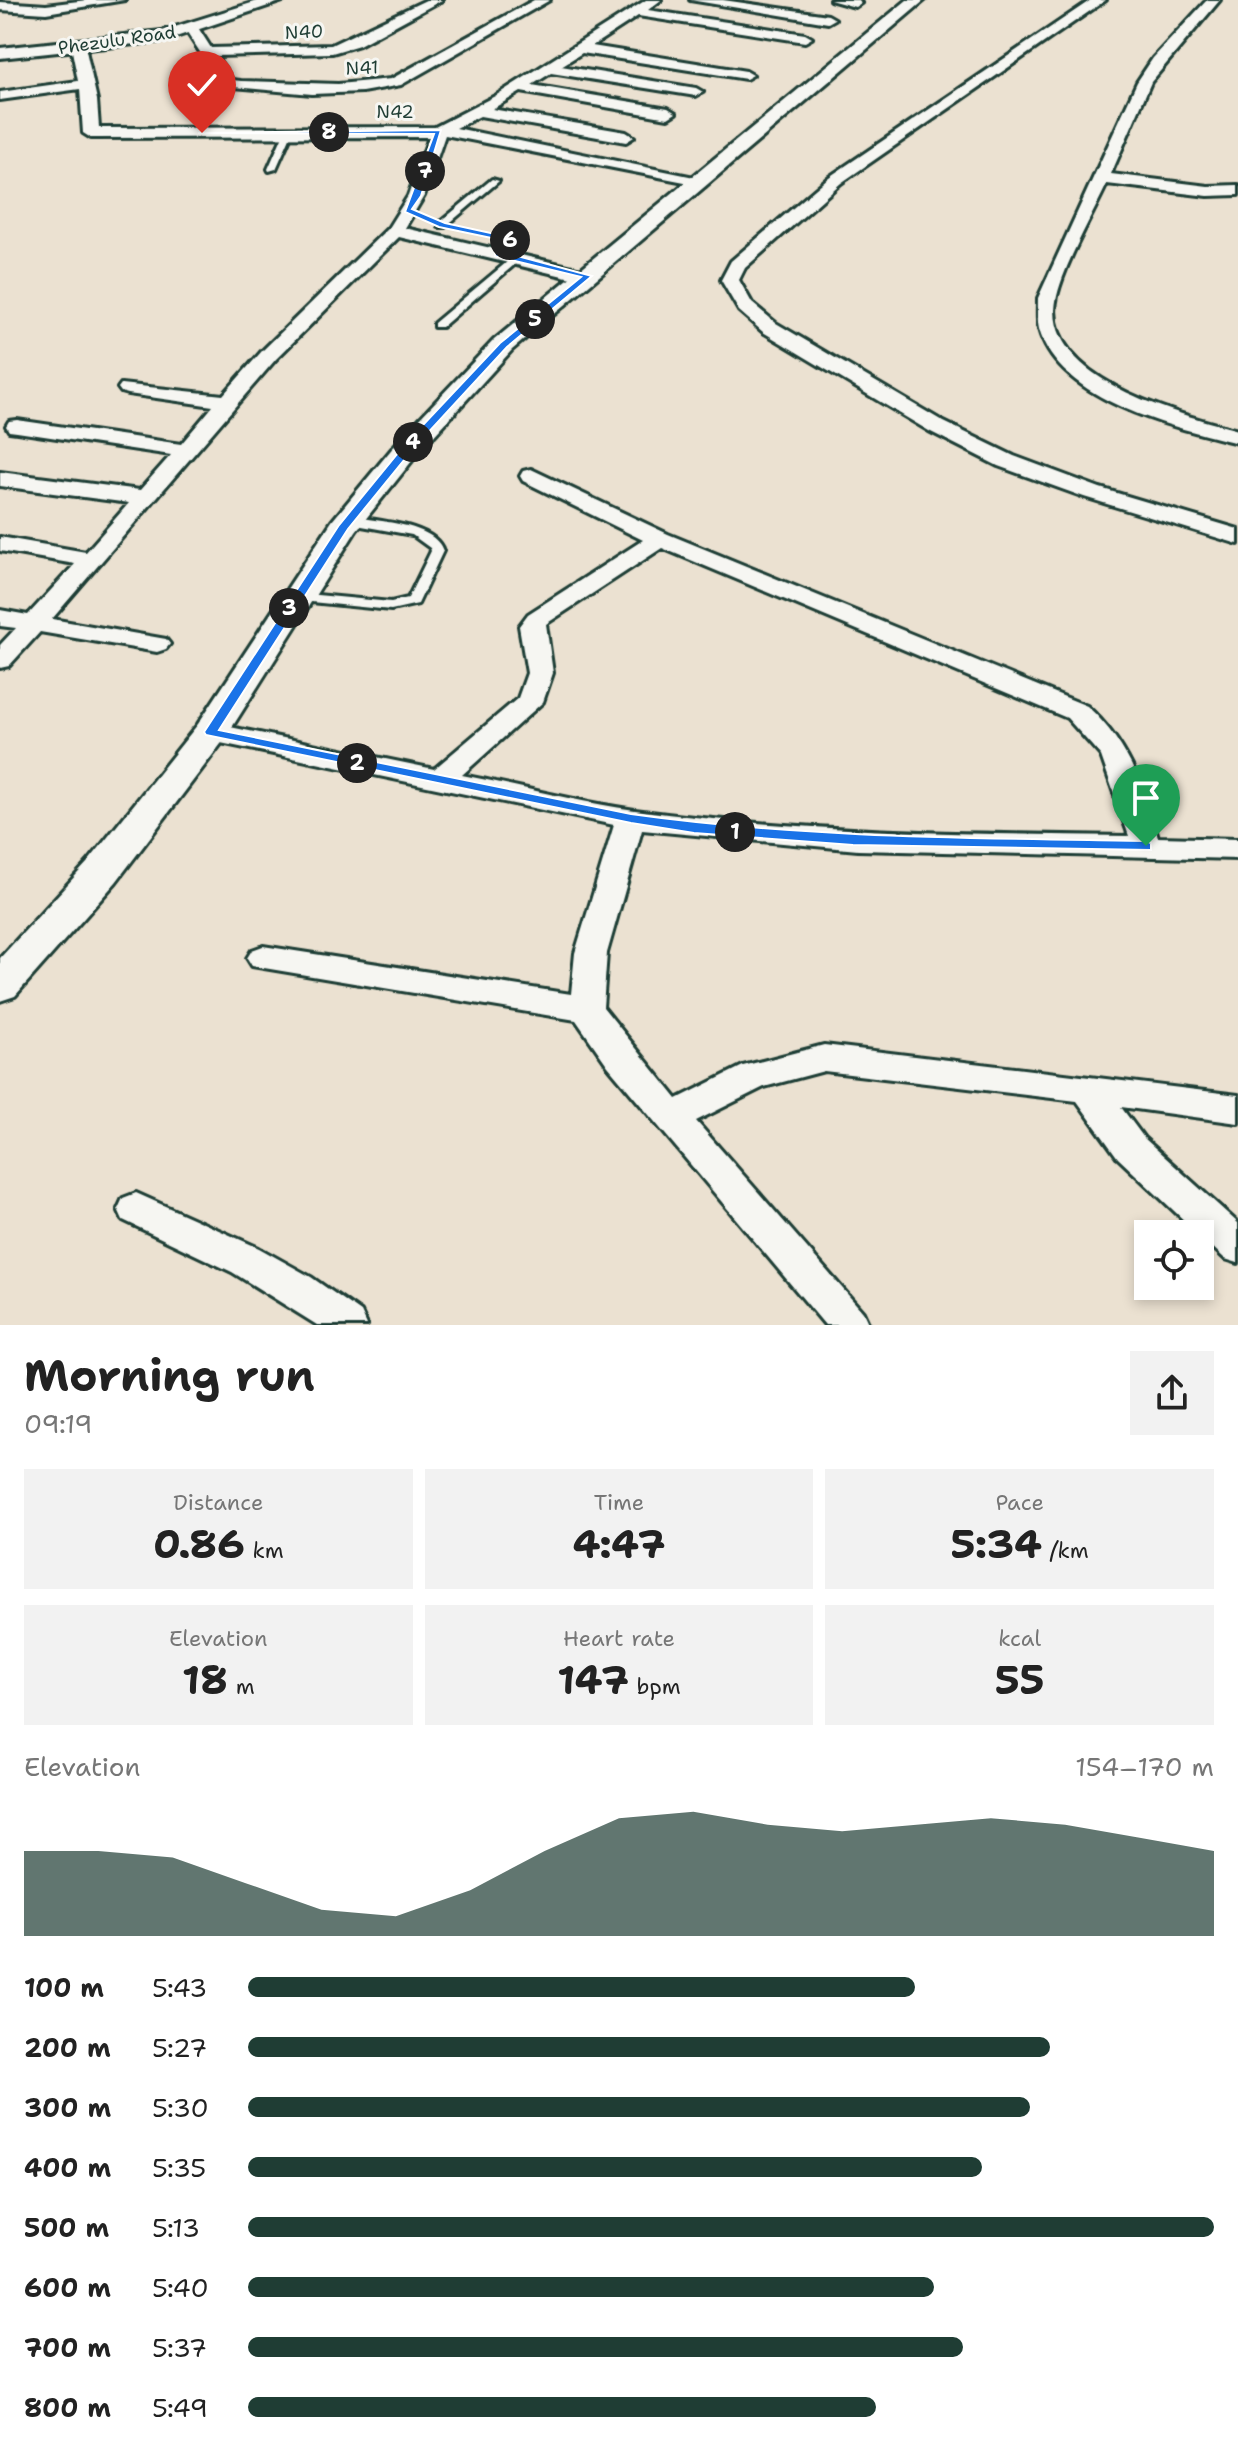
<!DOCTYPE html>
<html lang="en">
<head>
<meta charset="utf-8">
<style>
  body { margin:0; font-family:"Shantell Sans",sans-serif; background:#f2f2f2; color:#222; height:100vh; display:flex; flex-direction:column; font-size:30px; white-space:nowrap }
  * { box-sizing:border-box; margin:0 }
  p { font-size:26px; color:#767676 }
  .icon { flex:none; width:44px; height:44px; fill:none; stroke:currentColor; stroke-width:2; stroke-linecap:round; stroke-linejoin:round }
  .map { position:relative; height:1325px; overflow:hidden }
  .sheet { display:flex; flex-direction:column; background:#fff; flex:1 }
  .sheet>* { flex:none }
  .buttons { position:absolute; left:1134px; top:1220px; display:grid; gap:16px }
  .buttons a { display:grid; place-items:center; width:80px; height:80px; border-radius:0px; background:#fff; box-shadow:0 4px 12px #0003; font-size:40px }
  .pin { position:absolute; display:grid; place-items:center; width:68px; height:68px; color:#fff; margin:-82px -34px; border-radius:50% 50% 50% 0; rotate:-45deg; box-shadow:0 0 8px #0007 }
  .pin .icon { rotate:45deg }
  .km { position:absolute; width:40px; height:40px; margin:-20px; border-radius:50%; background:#222; color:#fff; font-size:22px; line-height:40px; text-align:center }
  .round { display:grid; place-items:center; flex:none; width:84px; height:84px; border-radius:0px; background:#f2f2f2 }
  .head { display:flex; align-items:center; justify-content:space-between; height:136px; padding:0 24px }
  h1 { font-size:44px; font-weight:700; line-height:60px }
  .figures { display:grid; grid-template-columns:repeat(3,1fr); gap:12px; height:136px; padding:8px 24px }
  .figures div { display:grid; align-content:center; border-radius:0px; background:#f2f2f2; text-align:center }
  .figures b { font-size:40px; font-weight:700 }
  .figures small { font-size:22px; font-weight:400 }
  .figures p { font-size:22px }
  .chart { height:224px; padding:16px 24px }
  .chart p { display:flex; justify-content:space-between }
  .chart svg { width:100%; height:144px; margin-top:8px; fill:#1f3d34; opacity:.7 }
  ul { padding:0 24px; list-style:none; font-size:26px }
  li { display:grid; grid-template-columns:128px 96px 1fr; align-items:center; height:60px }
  li i { height:20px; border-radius:10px; background:#1f3d34 }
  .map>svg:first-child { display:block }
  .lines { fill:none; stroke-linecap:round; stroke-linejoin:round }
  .service-casing { stroke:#1f3d34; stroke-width:6 }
  .minor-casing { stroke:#1f3d34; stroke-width:6 }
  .tertiary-casing { stroke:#1f3d34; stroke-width:6 }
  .service { fill:#f6f6f2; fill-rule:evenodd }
  .minor { fill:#f6f6f2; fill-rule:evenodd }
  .tertiary { fill:#f6f6f2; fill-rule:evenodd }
  .route { fill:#1a73e8; stroke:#fff; stroke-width:2 }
  .labels { text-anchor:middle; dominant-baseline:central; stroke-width:6; stroke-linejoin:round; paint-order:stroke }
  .far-street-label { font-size:18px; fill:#1f3d34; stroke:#f6f6f2 }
</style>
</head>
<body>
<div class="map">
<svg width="1238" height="1325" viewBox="0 0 1238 1325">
  <rect width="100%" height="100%" fill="#ebe1d1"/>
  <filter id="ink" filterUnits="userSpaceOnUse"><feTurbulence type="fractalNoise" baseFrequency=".0125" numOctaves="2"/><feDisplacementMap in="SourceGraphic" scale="16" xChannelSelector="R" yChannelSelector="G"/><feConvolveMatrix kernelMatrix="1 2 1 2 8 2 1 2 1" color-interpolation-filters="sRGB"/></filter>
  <g filter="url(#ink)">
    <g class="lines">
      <g class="service-casing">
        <path id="service" d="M 288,130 L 292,133 L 276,169 L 269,171 L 268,169 L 284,133 Z
          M 492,179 L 499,181 L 445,227 L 439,227 L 439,223 Z
          M 513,257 L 521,259 L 442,327 L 434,327 L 434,323 Z
          M 349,516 C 374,521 435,523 443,551 L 418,604 L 391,610 L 291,600 L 289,597 L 296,593 L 391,602 L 408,598 L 431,551 L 430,548 L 412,535 L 345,523 L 343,520 Z"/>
      </g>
      <g class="minor-casing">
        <path id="minor" d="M 87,0 L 125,0 L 46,13 L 0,10 L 0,2 L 46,5 Z
          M 426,0 L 442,0 L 359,45 L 332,53 L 216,56 L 232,80 L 241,81 L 338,84 L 391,79 L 534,0 L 550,0 L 401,85 L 362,92 L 312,94 L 222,86 L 185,29 L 197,26 L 211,48 L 331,45 Z
          M 646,0 L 661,0 L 648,10 L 805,34 L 812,38 L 805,42 L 638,16 L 592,46 L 746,71 L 753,75 L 746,79 L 582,53 L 561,66 L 696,88 L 703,92 L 696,96 L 551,73 L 532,85 L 668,108 L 676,113 L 668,118 L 521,92 L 492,109 L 626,132 L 634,137 L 626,142 L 480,116 L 456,128 L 699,178 L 705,180 L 705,186 L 445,135 L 424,196 L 405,228 L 594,272 L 594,280 L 588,282 L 399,237 L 276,359 L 52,619 L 166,639 L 170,644 L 166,649 L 157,652 L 40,632 L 9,666 L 0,668 L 0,645 L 16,628 L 0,626 L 0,610 L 28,615 L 75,564 L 0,551 L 0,537 L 86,552 L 129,503 L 0,486 L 0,472 L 140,490 L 171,455 L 17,432 L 9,431 L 6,426 L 9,421 L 17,420 L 181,444 L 213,406 L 128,394 L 121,392 L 118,388 L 121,384 L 223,395 L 262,351 L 388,228 L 408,196 L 429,137 L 91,138 L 83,133 L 80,89 L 0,100 L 0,92 L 78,81 L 71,46 L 78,42 L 85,46 L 97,100 L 99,128 L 435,127 L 495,96 Z
          M 690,0 L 723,0 L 828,15 L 835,19 L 828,23 Z
          M 830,0 L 859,0 L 861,3 L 855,7 Z
          M 1091,0 L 1106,0 L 841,183 L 745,268 L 739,280 L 752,303 L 776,323 L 944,422 L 1014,456 L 1100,488 L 1238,529 L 1238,544 L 1084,497 L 998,466 L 929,431 L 763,332 L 739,311 L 721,280 L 731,261 L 829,177 Z
          M 1207,0 L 1220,0 L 1151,82 L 1111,174 L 1208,186 L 1238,185 L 1238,195 L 1208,196 L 1107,184 C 1092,216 1065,263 1057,296 C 1037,379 1182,415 1238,430 L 1238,443 C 1176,428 1058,401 1039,329 C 1037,320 1038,308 1038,298 L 1137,82 L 1153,58 Z
          M 531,469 L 668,534 L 1087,706 C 1127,742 1143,786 1158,837 L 1238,839 L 1238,859 L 858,850 L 642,830 L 607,953 L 603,1007 L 677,1099 L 743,1066 L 824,1045 L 1238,1095 L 1238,1123 L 1121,1107 L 1144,1138 L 1238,1223 L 1238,1263 L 1225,1259 L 1118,1158 L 1077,1101 L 824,1071 L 764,1087 L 696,1121 L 863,1312 L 869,1325 L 825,1325 L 608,1066 L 576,1020 L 252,966 L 247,958 L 252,950 L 263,946 L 571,994 L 575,953 L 614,825 L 211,741 L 201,738 L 197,732 L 201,726 L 211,723 L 434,769 L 518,698 L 527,673 L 519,626 L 528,614 L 643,540 L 523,481 L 520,476 L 523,471 ZM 662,548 L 1067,718 L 1101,756 L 1129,836 C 964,834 799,832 635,810 C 577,802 519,786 462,775 L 543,702 L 553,673 L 546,624 Z
          M 136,1193 L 259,1248 L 311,1277 L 361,1312 L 367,1325 L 317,1325 L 232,1272 L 123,1220 L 118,1209 L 123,1198 Z"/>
      </g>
      <g class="tertiary-casing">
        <path id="tertiary" d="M 261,0 L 286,0 L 164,41 L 0,58 L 0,48 L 162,31 Z
          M 907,0 L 925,0 L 512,350 L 420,451 L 356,531 L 224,740 L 116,882 L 15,996 L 0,1001 L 0,958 L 88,862 L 198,724 L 332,521 L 400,439 L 494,340 Z"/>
      </g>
      <use href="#service" class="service"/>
      <use href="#minor" class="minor"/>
      <use href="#tertiary" class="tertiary"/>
    </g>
  </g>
  <path class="route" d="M 441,130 L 421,196 L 412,209 L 445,223 L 513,238 L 515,247 L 506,253 L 592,276 L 507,347 L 414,448 L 348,529 L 219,730 L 631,814 C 802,838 974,838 1146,841 L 1151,843 L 1151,850 L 853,845 L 694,833 L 631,823 L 206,735 L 204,732 L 339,525 L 406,443 L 500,343 L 581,277 L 495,256 L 495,252 L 506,246 L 506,241 L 439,227 L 405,212 L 434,134 L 198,133 Z"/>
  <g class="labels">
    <g class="far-street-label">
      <text transform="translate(304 32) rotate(-3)">N40</text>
      <text transform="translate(117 40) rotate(-8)">Phezulu Road</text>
      <text transform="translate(362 68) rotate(-3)">N41</text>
      <text x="395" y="112">N42</text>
    </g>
  </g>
</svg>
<div class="buttons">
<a><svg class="icon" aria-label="locate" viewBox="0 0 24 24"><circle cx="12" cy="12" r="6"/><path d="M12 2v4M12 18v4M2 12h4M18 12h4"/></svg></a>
</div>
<div class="pin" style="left:1146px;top:846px;background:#1e9e55"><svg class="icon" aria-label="arrive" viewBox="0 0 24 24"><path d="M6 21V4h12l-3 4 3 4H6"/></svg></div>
<div class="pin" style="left:202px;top:133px;background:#d93025"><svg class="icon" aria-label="check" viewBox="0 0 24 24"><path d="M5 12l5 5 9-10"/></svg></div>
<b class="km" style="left:735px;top:832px">1</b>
<b class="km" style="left:357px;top:763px">2</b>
<b class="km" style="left:289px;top:608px">3</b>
<b class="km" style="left:413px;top:442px">4</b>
<b class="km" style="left:535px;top:319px">5</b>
<b class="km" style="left:510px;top:240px">6</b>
<b class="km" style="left:425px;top:171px">7</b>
<b class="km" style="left:329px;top:132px">8</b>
</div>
<section class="sheet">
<div class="head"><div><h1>Morning run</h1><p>09:19</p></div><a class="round"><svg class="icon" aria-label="share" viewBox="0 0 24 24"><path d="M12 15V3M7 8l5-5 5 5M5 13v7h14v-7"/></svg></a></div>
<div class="figures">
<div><p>Distance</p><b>0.86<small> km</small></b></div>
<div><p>Time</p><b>4:47</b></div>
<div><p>Pace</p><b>5:34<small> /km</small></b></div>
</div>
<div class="figures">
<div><p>Elevation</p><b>18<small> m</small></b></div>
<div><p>Heart rate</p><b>147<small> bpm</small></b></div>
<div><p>kcal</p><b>55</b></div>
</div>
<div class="chart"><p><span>Elevation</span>154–170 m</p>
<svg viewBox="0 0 160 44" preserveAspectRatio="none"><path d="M0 44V18L10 18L20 20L30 28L40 36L50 38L60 30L70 18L80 8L90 6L100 10L110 12L120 10L130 8L140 10L150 14L160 18V44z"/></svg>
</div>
<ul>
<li><b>100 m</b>5:43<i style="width:69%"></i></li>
<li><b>200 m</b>5:27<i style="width:83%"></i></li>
<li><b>300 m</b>5:30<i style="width:81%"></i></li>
<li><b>400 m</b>5:35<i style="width:76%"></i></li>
<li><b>500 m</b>5:13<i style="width:100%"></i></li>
<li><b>600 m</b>5:40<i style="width:71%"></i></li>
<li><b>700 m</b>5:37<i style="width:74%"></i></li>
<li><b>800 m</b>5:49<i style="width:65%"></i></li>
</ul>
</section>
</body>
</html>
